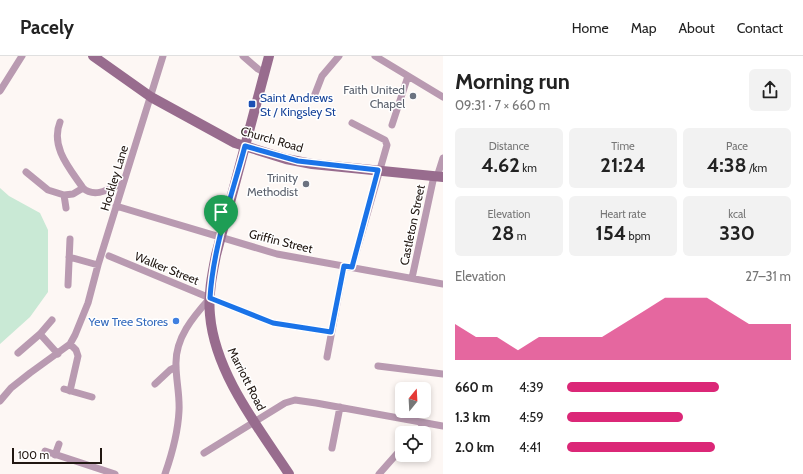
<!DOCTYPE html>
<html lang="en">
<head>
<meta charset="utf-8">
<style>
  body { margin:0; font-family:Cabin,sans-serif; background:#f2f2f2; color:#222; height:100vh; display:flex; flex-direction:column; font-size:15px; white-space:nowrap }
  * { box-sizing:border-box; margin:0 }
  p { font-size:13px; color:#767676 }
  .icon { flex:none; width:22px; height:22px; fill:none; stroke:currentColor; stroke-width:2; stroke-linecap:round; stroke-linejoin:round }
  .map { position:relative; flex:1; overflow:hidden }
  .side { display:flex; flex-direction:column; background:#fff; width:360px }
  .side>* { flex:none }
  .needle { width:26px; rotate:18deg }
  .controls { position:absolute; left:395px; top:326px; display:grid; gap:8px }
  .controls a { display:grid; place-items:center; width:36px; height:36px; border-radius:6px; background:#fff; box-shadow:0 2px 6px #0003; font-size:20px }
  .scale { position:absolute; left:12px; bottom:10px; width:90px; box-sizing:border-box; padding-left:4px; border:2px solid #211711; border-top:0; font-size:11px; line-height:14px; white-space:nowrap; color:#211711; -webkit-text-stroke:3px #fff; paint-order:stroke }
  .pin { position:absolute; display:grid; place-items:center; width:34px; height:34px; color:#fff; margin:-41px -17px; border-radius:50% 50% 50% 0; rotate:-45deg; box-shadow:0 0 4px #0007 }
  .pin .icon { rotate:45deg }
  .round { display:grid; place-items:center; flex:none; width:42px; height:42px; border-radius:6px; background:#f2f2f2 }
  .summary { display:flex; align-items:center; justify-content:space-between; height:68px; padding:0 12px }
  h1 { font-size:22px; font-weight:800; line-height:30px }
  .stats { display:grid; grid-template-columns:repeat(3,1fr); gap:6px; height:68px; padding:4px 12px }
  .stats div { display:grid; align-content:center; border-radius:6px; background:#f2f2f2; text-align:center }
  .stats b { font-size:20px; font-weight:800 }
  .stats small { font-size:11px; font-weight:400 }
  .stats p { font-size:11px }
  .chart { height:112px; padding:8px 12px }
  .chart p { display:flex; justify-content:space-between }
  .chart svg { width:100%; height:72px; margin-top:4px; fill:#db2777; opacity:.7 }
  ul { padding:0 12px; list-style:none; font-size:13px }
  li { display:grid; grid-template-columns:64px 48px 1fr; align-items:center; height:30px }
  li i { height:10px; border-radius:5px; background:#db2777 }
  header { display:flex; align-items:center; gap:24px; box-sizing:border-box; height:56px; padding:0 20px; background:#fff; border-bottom:1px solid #e0e0e0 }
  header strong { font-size:19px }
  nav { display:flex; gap:22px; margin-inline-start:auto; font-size:14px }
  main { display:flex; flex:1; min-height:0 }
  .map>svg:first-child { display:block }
  .green { fill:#c9e9d5 }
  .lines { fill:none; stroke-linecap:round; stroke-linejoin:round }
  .street { stroke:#b99ab1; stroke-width:7 }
  .secondary { stroke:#986c8e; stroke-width:10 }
  .route-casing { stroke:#fff; stroke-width:8 }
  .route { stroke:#1a73e8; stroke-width:5 }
  .worship-dot { fill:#6b7280; stroke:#fff; stroke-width:1.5 }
  .transit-dot { fill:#1a4fb4; stroke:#fff; stroke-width:1.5 }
  .shop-dot { fill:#3f7fe0; stroke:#fff; stroke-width:1.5 }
  .labels { text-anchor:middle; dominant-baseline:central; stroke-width:3; stroke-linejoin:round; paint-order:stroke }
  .worship-label { font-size:12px; fill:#5b616d; stroke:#fff; text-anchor:end }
  .transit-label { font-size:12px; fill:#164399; stroke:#fff; text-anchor:start }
  .street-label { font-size:12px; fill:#211711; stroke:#fff }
  .shop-label { font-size:12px; fill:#366cbe; stroke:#fff; text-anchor:end }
</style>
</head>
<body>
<header>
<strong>Pacely</strong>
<nav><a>Home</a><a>Map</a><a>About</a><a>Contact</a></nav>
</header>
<main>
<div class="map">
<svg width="443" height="418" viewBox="0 0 443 418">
  <rect width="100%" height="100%" fill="#fdf7f4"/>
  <path class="green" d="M 0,132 L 9,140 L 40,157 L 48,174 L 48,236 L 30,261 L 0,288 Z"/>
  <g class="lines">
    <path class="street" d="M 243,0 L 258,13 L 265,17
      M 375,0 L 443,41
      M 0,35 L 22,0
      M 315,38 L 322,20 L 339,0
      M 60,66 C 50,91 70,113 83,132 C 95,143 111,132 123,127
      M 392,69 L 408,20
      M 26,116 L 48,134 L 64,139 L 66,152
      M 437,121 L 443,102
      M 64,139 L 73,138 L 83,132
      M 116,150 L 277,198 L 443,228
      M 109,200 L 210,242 L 273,267 L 331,276
      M 69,201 L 98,209
      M 352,211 L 387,89 L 385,84 L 352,67
      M 412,222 L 434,120
      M 68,229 L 70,183
      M 40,278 L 58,298
      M 70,288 L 76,294 L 78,300 L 70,335
      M 18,297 L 40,278 L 52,264
      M 327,301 L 344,210
      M 378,310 L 443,318
      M 155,328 L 170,314 L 176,311
      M 64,333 L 92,341
      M 0,345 L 11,332 L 30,317 L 70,288 L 75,279 L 88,247 L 98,209 L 163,0
      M 416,377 L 425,367
      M 332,392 L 340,351
      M 45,395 L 115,418
      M 204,397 L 285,347 L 295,344 L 316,347 L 443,370
      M 55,399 L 59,388
      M 165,418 C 172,398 178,376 179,355 C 180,340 176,324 176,309 C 175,282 193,261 210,242
      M 379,418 L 402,392"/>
    <path class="secondary" d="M 93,0 L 151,41 L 235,87 L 286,103 L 312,108 L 443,121
      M 269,0 L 216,199 C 212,219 208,239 210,259 C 215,317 258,371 289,418"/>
  </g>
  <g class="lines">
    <g class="route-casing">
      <path id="route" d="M 245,90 L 298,105 L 378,114 L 352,211 L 344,210 L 331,276 L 273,267 L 210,242 C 213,191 232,139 245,90 Z"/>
    </g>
    <use href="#route" class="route"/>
  </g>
  <g class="worship-dot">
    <circle cx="413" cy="40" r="4"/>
    <circle cx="306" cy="128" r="4"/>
  </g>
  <rect class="transit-dot" x="248" y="44" width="8" height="8" rx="2"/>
  <circle class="shop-dot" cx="176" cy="265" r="4"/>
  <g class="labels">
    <g class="worship-label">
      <text x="405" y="33">Faith United<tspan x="405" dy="14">Chapel</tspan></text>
      <text x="298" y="121">Trinity<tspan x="298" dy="14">Methodist</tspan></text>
    </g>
    <g class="transit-label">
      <text x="260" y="41">Saint Andrews<tspan x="260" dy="14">St / Kingsley St</tspan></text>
    </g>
    <g class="street-label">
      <text transform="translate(272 83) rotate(16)">Church Road</text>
      <text transform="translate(114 122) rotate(-73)">Hockley Lane</text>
      <text transform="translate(412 169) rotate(-78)">Castleton Street</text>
      <text transform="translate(281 185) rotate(14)">Griffin Street</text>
      <text transform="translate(167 212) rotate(22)">Walker Street</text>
      <text transform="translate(247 323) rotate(63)">Marriott Road</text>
    </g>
    <g class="shop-label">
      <text x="168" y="265">Yew Tree Stores</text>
    </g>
  </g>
</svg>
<div class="controls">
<a><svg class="needle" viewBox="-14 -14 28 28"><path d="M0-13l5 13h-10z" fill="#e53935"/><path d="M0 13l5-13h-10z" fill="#767676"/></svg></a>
<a><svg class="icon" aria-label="locate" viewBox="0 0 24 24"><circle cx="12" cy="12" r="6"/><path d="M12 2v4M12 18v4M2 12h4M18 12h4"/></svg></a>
</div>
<div class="scale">100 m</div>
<div class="pin" style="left:221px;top:180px;background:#1e9e55"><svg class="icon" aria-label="arrive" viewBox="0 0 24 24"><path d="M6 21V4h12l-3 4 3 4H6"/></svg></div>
</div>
<section class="side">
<div class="summary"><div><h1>Morning run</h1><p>09:31 · 7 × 660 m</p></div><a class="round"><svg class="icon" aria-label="share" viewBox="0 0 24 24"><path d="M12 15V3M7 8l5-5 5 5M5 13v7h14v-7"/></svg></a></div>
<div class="stats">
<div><p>Distance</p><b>4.62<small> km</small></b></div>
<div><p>Time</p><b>21:24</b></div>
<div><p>Pace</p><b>4:38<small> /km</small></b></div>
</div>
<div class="stats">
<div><p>Elevation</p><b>28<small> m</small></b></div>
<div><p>Heart rate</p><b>154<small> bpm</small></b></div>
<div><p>kcal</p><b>330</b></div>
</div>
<div class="chart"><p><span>Elevation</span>27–31 m</p>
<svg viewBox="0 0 160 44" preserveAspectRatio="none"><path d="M0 44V22L10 30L20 30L30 38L40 30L50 30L60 30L70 30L80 22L90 14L100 6L110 6L120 6L130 14L140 22L150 22L160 22V44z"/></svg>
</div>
<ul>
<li><b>660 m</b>4:39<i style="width:68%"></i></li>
<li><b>1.3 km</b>4:59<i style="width:52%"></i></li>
<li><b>2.0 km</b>4:41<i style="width:66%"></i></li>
</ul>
</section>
</main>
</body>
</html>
